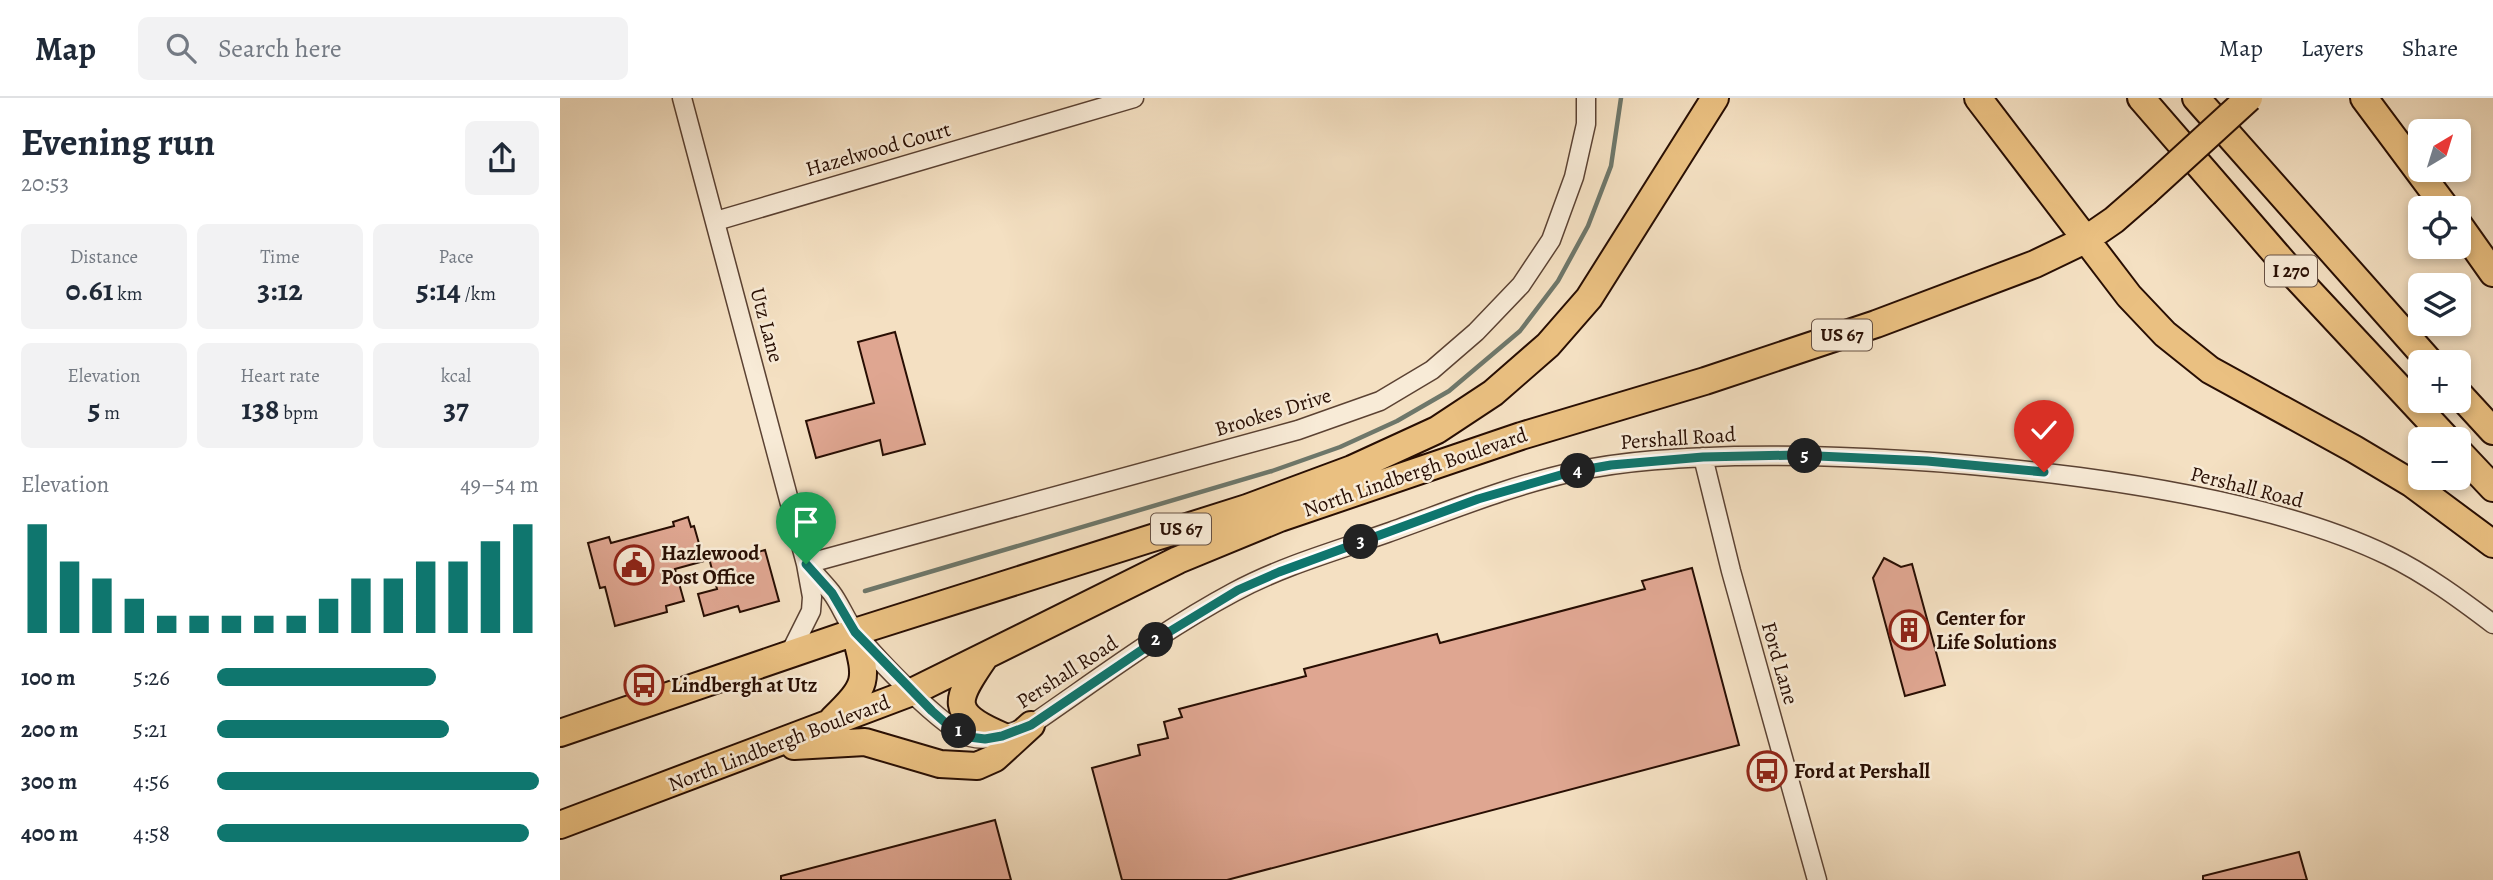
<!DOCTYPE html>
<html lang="en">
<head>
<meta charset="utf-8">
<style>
  body { margin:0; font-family:Alegreya,serif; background:#f2f2f3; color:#1f2937; height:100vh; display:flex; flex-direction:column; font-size:26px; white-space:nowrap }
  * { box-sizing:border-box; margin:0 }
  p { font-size:23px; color:#747a83 }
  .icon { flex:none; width:38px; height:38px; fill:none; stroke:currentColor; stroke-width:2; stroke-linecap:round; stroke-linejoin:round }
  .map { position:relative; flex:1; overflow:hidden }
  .side { display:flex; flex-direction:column; background:#fff; width:560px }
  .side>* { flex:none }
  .needle { width:46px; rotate:38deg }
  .fabs { position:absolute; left:1848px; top:21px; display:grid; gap:14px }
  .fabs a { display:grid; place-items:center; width:63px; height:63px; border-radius:10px; background:#fff; box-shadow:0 4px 10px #0003; font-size:35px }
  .pin { position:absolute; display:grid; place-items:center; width:60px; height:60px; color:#fff; margin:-72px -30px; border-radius:50% 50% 50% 0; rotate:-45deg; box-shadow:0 0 7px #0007 }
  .pin .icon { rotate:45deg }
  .km { position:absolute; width:35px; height:35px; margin:-18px; border-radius:50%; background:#222; color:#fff; font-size:19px; line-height:35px; text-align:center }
  .round { display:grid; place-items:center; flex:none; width:74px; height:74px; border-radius:10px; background:#f2f2f3 }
  .summary { display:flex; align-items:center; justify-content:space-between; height:119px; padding:0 21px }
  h1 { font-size:38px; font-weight:600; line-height:52px }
  .metrics { display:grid; grid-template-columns:repeat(3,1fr); gap:10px; height:119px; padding:7px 21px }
  .metrics div { display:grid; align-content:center; border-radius:10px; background:#f2f2f3; text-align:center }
  .metrics b { font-size:30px; font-weight:600 }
  .metrics small { font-size:19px; font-weight:400 }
  .metrics p { font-size:19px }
  .chart { height:196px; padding:14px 21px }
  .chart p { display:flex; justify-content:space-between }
  .chart svg { width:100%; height:126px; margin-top:7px; stroke:#0f766e; stroke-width:6 }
  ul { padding:0 21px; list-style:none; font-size:23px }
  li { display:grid; grid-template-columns:112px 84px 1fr; align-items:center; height:52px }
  li i { height:18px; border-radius:9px; background:#0f766e }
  header { display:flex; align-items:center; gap:42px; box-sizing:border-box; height:98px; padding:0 35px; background:#fff; border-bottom:2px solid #e0e1e3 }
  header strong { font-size:33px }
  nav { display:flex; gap:38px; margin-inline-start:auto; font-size:24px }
  .search { width:490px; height:63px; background:#f2f2f3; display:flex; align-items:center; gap:18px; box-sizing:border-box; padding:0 24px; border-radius:10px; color:#747a83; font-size:26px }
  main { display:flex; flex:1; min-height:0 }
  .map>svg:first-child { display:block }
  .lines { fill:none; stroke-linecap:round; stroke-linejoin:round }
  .stream { stroke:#6e776a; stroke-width:4.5 }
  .building { fill:#dfa691; stroke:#280e03; stroke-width:2 }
  .minor-casing { stroke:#5b4233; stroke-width:21 }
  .highway-casing { stroke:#280e03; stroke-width:30 }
  .minor { stroke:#f8ebd7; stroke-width:18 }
  .highway { stroke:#eac081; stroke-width:26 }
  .highway-bridge-casing { stroke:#280e03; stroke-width:30; stroke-linecap:butt }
  .highway-bridge { stroke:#eac081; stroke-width:26 }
  .route-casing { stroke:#fff; stroke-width:14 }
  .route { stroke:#0f766e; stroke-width:9 }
  .labels { text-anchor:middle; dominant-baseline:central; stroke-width:5; stroke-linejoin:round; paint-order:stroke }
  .shield { fill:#f8ebd7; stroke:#665043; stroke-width:2 }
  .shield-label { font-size:19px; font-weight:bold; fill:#280e03 }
  .street-label { font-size:21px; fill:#280e03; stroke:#f8ebd7 }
  .poi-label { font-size:21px; font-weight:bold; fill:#280e03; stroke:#f8ebd7; text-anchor:start }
</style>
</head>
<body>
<header>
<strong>Map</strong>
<div class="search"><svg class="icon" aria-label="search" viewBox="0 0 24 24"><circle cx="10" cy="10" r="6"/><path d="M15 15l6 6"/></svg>Search here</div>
<nav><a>Map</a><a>Layers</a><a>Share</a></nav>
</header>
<main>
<section class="side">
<div class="summary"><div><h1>Evening run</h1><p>20:53</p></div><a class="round"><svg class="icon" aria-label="share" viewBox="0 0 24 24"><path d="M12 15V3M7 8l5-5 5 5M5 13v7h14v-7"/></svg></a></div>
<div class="metrics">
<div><p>Distance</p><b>0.61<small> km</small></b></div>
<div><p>Time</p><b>3:12</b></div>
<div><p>Pace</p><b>5:14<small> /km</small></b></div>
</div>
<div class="metrics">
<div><p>Elevation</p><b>5<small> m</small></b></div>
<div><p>Heart rate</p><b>138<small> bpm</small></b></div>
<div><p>kcal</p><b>37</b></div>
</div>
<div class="chart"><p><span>Elevation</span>49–54 m</p>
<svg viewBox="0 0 160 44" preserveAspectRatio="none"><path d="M5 44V6M15 44V19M25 44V25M35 44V32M45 44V38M55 44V38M65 44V38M75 44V38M85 44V38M95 44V32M105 44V25M115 44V25M125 44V19M135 44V19M145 44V12M155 44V6"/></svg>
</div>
<ul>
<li><b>100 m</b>5:26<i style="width:68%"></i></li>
<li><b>200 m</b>5:21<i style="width:72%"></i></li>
<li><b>300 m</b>4:56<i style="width:100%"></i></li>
<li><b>400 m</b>4:58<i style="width:97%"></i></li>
</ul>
</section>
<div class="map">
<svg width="1933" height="782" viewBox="0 0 1933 782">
  <rect width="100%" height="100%" fill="#f4e0c2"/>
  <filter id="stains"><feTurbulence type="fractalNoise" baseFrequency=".00286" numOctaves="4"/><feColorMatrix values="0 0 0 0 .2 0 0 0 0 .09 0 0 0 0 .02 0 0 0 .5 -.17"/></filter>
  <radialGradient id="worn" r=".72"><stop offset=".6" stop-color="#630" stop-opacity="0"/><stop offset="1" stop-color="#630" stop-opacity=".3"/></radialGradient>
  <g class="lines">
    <path class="stream" d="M 305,493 L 712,373 L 780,349 L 837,323 L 889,293 L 960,233 L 998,183 L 1028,128 L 1051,68 L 1061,0"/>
  </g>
  <path class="building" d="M 335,234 L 365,346 L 323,357 L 320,342 L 256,360 L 246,323 L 314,305 L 298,244 Z
    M 128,419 L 131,429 L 134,428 L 144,463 L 115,471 L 124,503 L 106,508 L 107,514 L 55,528 L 45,489 L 40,490 L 28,445 L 49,439 L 51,445 L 114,428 L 113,424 Z
    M 205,452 L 219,503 L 180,514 L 178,508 L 144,518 L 138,496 L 157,491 L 149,460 L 168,454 L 170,462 Z
    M 1324,460 L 1341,469 L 1352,466 L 1385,587 L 1345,598 L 1313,480 Z
    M 1132,470 L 1179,647 L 667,782 L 562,782 L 532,670 L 580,657 L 578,647 L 608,640 L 604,624 L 622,619 L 619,611 L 746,578 L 744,571 L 877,536 L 880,545 L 1085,491 L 1082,483 Z
    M 435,722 L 451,782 L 221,782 L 221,778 Z
    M 1739,754 L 1747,782 L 1643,782 L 1643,778 Z"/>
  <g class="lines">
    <g class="minor-casing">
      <path id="minor" d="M 122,0 L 246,466 L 252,499 L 251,513 L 229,557
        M 156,123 L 574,0
        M 1143,359 L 1171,473 L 1257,782
        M 246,466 C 254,475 263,484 271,494 C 281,507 286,523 296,535 C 315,559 383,631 410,639 C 431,645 452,634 471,627 C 538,581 603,532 674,494 C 722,468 776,453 827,435 C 889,413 949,388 1013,374 C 1066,362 1122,360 1176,358 C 1291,356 1405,364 1519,379 C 1616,392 1741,415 1829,458 C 1866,476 1900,501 1933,526
        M 246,466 L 738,332 L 820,303 L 872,272 L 916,234 L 961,187 L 991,142 L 1014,79 L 1026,26 L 1026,0"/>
    </g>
    <g class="highway-casing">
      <path id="highway" d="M 1418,0 L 1569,198 L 1605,236 L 1650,272 L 1794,351 L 1851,385 L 1933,446
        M 1581,0 L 1736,179 L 1887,341
        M 1636,0 L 1870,264
        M 1804,0 L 1886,110
        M 1899,127 L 1933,175
        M 1899,296 L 1933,333
        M 1899,354 L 1933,390
        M 424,560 C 395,602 388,615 442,638
        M 273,621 C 310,585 307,582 295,534
        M 0,635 L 295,534 L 687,410 L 792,371 L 877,332 L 933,295 L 988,247 L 1029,200 L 1155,0
        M 234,648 L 305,644 L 380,666 L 417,668 L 435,660 L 471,627
        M 0,727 L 352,594 L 618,462 L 720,420 L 961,338 L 1145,283 L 1316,226 L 1475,166 L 1525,142 L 1554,122 L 1585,95"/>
    </g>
    <use href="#minor" class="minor"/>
    <use href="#highway" class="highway"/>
    <g class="highway-bridge-casing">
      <path id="highway-bridge" d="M 1585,95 L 1689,0"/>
    </g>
    <use href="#highway-bridge" class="highway-bridge"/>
  </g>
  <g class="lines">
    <g class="route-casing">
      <path id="route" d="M 246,466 L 272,495 L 295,534 L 372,613 L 389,628 L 409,639 L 425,641 L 442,638 L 471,627 L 604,537 L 678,492 L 719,474 L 918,401 L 1011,374 L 1051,367 L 1143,359 L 1236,357 L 1367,363 L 1484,374"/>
    </g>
    <use href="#route" class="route"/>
  </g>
  <defs>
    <g id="civic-ring" transform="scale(2.0125)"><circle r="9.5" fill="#f8ebd7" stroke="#8f2418" stroke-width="1.5"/><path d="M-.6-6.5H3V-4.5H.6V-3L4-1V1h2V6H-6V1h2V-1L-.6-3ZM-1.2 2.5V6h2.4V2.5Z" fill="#8f2418"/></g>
    <g id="building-ring" transform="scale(2.0125)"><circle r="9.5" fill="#f8ebd7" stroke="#8f2418" stroke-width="1.5"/><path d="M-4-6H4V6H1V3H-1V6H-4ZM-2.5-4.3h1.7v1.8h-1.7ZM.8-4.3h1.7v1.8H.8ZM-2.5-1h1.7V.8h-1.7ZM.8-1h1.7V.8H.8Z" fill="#8f2418"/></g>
    <g id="bus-ring" transform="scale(2.0125)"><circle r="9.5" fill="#f8ebd7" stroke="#8f2418" stroke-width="1.5"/><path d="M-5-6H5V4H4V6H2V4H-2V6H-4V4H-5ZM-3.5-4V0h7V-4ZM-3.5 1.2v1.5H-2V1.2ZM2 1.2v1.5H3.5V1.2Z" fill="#8f2418"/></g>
  </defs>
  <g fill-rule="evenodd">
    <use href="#civic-ring" x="74" y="467"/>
    <use href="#building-ring" x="1349" y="532"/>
    <use href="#bus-ring" x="84" y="587"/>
    <use href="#bus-ring" x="1207" y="673"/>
  </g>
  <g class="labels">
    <g class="shield">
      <rect x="1705" y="157.5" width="52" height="31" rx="5"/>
      <rect x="1252" y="221.5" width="60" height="31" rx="5"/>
      <rect x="591" y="415.5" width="60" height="31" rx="5"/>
    </g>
    <g class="shield-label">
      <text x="1731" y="173">I 270</text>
      <text x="1282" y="237">US 67</text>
      <text x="621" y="431">US 67</text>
    </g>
    <g class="street-label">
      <text transform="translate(318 51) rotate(-16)">Hazelwood Court</text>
      <text transform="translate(207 227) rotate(75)">Utz Lane</text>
      <text transform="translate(713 314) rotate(-17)">Brookes Drive</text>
      <text transform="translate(1118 340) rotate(-4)">Pershall Road</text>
      <text transform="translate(855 374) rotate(-19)">North Lindbergh Boulevard</text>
      <text transform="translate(1687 389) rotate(14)">Pershall Road</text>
      <text transform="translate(1220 565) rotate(74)">Ford Lane</text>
      <text transform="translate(507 574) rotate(-33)">Pershall Road</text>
      <text transform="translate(219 645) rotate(-21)">North Lindbergh Boulevard</text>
    </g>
    <g class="poi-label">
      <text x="101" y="455">Hazlewood<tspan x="101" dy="24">Post Office</tspan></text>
      <text x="1376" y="520">Center for<tspan x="1376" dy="24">Life Solutions</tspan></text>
      <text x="111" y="587">Lindbergh at Utz</text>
      <text x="1234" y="673">Ford at Pershall</text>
    </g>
  </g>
  <rect width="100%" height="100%" filter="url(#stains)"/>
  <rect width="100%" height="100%" fill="url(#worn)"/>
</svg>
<div class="fabs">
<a><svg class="needle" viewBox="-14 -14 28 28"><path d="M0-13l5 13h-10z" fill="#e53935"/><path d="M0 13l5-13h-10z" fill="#747a83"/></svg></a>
<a><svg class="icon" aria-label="locate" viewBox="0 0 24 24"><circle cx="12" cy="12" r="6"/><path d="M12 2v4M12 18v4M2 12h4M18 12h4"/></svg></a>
<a><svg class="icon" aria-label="layers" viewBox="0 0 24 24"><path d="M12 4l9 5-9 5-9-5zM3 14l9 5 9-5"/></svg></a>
<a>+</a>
<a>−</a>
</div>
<div class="pin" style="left:246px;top:466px;background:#1e9e55"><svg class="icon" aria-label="arrive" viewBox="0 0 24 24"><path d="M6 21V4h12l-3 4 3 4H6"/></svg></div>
<div class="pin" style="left:1484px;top:374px;background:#d93025"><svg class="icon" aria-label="check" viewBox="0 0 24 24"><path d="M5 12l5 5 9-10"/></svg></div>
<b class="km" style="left:399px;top:633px">1</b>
<b class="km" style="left:596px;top:542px">2</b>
<b class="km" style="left:801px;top:444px">3</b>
<b class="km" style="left:1018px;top:373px">4</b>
<b class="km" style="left:1245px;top:358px">5</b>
</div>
</main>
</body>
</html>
